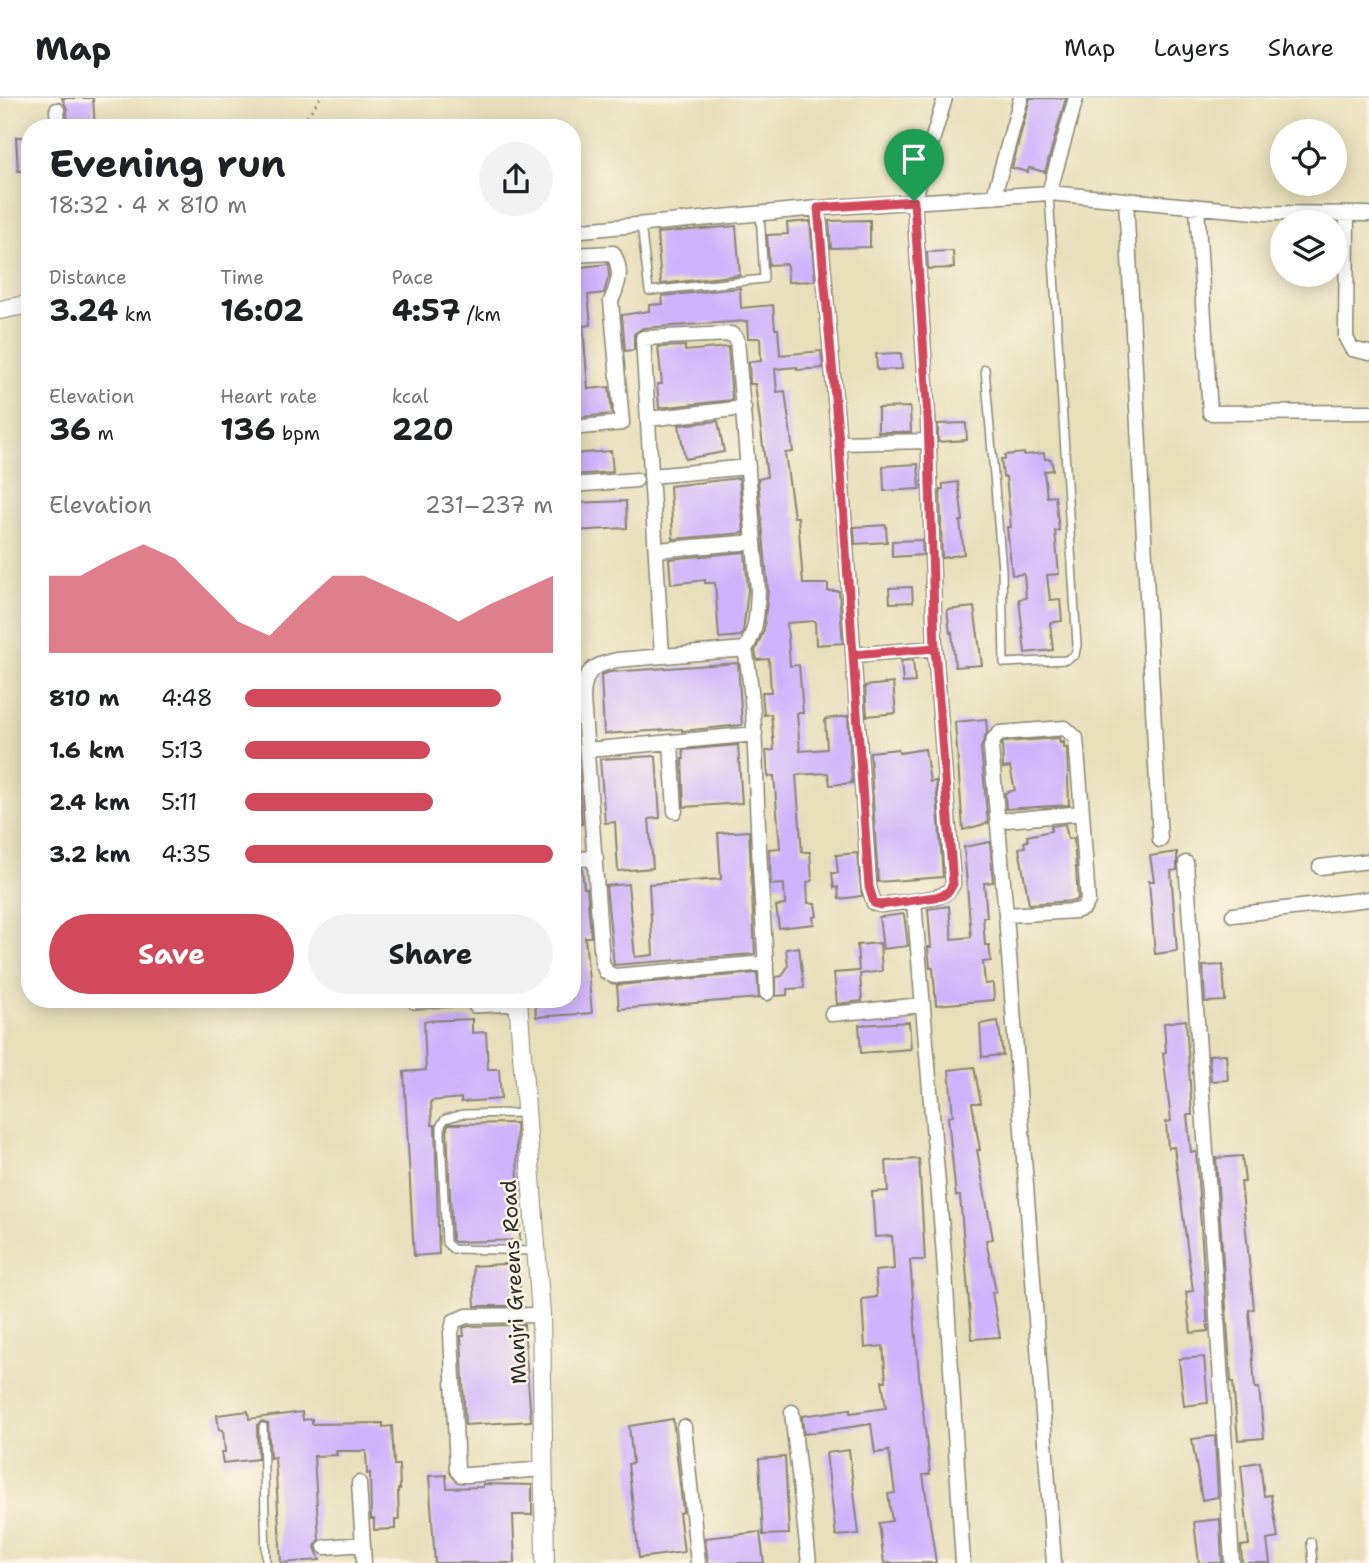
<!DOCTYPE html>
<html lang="en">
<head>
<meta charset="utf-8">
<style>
  body { margin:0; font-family:"Shantell Sans",sans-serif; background:#f2f2f2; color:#202124; height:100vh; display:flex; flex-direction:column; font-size:26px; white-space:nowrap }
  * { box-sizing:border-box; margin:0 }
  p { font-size:23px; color:#757577 }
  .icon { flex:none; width:38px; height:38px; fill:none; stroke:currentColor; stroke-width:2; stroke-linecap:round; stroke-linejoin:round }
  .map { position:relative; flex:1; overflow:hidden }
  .drawer { position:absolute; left:21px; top:21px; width:560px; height:889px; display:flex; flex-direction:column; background:#fff; border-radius:28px; box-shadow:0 4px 18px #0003 }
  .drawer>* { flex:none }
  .fabs { position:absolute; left:1270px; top:21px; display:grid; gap:14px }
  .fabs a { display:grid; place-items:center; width:77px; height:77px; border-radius:50%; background:#fff; box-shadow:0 4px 18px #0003; font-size:35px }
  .pin { position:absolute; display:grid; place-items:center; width:60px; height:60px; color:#fff; margin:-72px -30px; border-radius:50% 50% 50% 0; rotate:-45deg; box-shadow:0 0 7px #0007 }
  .pin .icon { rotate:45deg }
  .round { display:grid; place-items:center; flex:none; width:74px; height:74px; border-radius:37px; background:#f2f2f2 }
  .summary { display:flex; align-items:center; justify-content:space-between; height:119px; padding:0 28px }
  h1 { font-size:38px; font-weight:700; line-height:52px }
  .figures { display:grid; grid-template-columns:repeat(3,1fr); gap:10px; height:119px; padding:7px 28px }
  .figures div { display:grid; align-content:center }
  .figures b { font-size:30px; font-weight:700 }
  .figures small { font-size:19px; font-weight:400 }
  .figures p { font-size:19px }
  .chart { height:196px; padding:14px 28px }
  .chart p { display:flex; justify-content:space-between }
  .chart svg { width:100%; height:126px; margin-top:7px; fill:#d1495b; opacity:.7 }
  .cta { display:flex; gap:14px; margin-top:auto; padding:14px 28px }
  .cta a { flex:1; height:80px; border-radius:42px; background:#d1495b; color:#fff; font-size:28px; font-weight:700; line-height:80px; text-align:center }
  .cta a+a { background:#f2f2f2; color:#202124 }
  ul { padding:0 28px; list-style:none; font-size:23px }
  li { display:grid; grid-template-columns:112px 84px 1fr; align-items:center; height:52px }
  li i { height:18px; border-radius:9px; background:#d1495b }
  header { display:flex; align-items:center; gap:42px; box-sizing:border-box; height:98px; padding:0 35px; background:#fff; border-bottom:2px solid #e0e0e0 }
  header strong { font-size:33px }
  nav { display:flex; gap:38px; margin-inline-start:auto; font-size:24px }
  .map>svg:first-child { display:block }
  .building { fill:#ceb3fd }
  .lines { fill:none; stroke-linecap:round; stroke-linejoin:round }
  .service-casing { stroke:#898572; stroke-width:10 }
  .minor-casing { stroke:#898572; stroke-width:17 }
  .tertiary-casing { stroke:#898572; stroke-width:20 }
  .path { stroke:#898572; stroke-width:2.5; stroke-dasharray:2 5; stroke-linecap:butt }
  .service { stroke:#fff; stroke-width:7 }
  .minor { stroke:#fff; stroke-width:14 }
  .tertiary { stroke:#fff; stroke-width:18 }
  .route-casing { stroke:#fff; stroke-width:14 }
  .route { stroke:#d1495b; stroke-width:9 }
  .labels { text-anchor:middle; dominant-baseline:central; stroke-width:5; stroke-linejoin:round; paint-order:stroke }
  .street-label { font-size:21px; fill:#2b2b2b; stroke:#fcf5e5 }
</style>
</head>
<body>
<header>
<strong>Map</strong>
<nav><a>Map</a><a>Layers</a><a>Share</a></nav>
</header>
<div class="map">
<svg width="1369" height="1465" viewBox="0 0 1369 1465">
  <rect width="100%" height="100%" fill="#fcf5e5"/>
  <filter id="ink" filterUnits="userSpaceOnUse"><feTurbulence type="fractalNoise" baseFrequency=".0143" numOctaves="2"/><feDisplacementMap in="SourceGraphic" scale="14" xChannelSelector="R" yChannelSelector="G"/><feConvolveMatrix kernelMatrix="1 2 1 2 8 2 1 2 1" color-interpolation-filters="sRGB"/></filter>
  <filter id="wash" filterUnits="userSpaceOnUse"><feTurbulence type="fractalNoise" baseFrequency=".00686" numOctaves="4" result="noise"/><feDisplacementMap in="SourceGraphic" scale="28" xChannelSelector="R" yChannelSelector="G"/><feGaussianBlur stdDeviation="1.57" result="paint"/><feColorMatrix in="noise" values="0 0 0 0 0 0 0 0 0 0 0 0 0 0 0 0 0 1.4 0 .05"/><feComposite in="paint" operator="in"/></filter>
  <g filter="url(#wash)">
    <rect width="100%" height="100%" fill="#e7dfba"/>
    <g id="blocks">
      <path class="building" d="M 62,0 L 93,0 L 95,30 L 68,30 L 67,11 Z
        M 1030,0 L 1066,0 L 1045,74 L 1029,70 L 1028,74 L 1012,70 Z
        M 16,39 L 30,39 L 30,72 L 18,73 Z
        M 870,122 L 870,149 L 831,150 L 829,123 Z
        M 810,123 L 815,183 L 788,184 L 787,166 L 769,167 L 767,137 L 788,136 L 787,125 Z
        M 736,128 L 740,177 L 661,186 L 657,135 Z
        M 953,153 L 954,170 L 928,171 L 927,154 Z
        M 608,166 L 609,178 L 604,195 L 588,197 L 591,227 L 583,228 L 588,291 L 609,289 L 612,316 L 572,320 L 572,170 Z
        M 740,190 L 741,210 L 773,207 L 775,231 L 778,231 L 780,257 L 821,253 L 823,270 L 797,272 L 797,269 L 775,271 L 777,294 L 785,293 L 793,354 L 785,355 L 794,419 L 798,419 L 803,486 L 828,486 L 828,493 L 839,493 L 843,545 L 816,547 L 815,523 L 787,525 L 790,568 L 799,567 L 803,615 L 797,615 L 800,653 L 827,651 L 825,621 L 848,618 L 852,685 L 830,687 L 828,675 L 796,677 L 802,754 L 810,754 L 812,783 L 807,784 L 808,805 L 815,806 L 817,818 L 813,819 L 814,826 L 779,830 L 776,808 L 785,807 L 784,786 L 771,787 L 769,751 L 780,750 L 774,678 L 768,679 L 766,653 L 774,652 L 772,626 L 771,616 L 764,617 L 762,594 L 771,594 L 769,561 L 757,562 L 755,553 L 764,532 L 768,492 L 758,381 L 767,379 L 755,286 L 750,286 L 749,264 L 761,263 L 760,240 L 748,240 L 747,223 L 643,230 L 634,236 L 634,252 L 625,253 L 622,217 L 649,213 L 649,207 L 663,206 L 662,198 Z
        M 685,248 L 685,253 L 728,249 L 732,302 L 659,310 L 657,286 L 662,286 L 658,249 Z
        M 901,255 L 902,271 L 877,272 L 876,256 Z
        M 910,309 L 911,334 L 878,334 L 878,310 Z
        M 718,323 L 724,354 L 685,361 L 679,327 Z
        M 966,325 L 967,342 L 938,344 L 938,326 Z
        M 611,353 L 613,374 L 572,377 L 572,356 Z
        M 1024,355 L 1024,357 L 1044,355 L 1045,361 L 1051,361 L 1053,372 L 1044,373 L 1047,399 L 1055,398 L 1059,432 L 1055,433 L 1059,476 L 1047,477 L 1050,502 L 1060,501 L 1062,523 L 1050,525 L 1053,552 L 1025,555 L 1019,501 L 1026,500 L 1024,476 L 1012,477 L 1007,429 L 1011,429 L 1006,379 L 1003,379 L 1001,361 L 1005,361 L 1005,357 Z
        M 918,366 L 920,391 L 884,393 L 883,368 Z
        M 739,380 L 744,435 L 673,441 L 670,388 Z
        M 958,384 L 963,423 L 960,423 L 964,456 L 942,460 L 940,391 L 943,391 L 943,386 Z
        M 626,403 L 627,430 L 572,433 L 572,405 Z
        M 886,427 L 887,444 L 855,446 L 854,429 Z
        M 922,442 L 923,457 L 892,459 L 892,443 Z
        M 745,454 L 748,492 L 743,534 L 741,538 L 719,540 L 715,485 L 705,485 L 705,482 L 671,486 L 669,461 Z
        M 912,489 L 913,504 L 890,505 L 889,490 Z
        M 974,509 L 982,567 L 955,569 L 952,534 L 950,535 L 947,512 Z
        M 913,562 L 915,584 L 903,585 L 901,563 Z
        M 738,565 L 742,627 L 682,633 L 682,631 L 604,636 L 601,577 L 610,574 Z
        M 893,585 L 896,615 L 867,618 L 865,588 Z
        M 986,621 L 987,634 L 981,650 L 988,725 L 963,732 L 955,624 Z
        M 1059,640 L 1060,645 L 1064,644 L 1064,650 L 1067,650 L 1069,707 L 1006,711 L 1005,695 L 1015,692 L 1010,669 L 1003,670 L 1002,646 L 1004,644 Z
        M 738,647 L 742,705 L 684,709 L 682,661 L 684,661 L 683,652 Z
        M 898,651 L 899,655 L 925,651 L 930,684 L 936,683 L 943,779 L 878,784 L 870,654 Z
        M 656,658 L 660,720 L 649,721 L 653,770 L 618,773 L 615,724 L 605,725 L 600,661 Z
        M 572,670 L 578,670 L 582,726 L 572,727 Z
        M 1065,726 L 1068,741 L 1074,740 L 1078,801 L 1074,803 L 1029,806 L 1019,750 L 1025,749 L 1024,744 L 1028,743 L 1027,738 L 1051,733 L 1051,728 Z
        M 749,733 L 755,856 L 614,867 L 606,788 L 628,786 L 635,859 L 653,857 L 649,786 L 721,781 L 718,735 Z
        M 990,744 L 993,784 L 984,785 L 987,819 L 983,819 L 985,847 L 989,847 L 991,863 L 983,864 L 985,886 L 993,885 L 994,902 L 936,907 L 933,870 L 930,870 L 928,849 L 931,849 L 928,811 L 949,808 L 952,841 L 971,839 L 964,749 Z
        M 1177,754 L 1177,772 L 1171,773 L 1177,853 L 1155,856 L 1149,783 L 1154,783 L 1150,758 Z
        M 857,755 L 862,798 L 839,801 L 838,789 L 834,790 L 832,775 L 838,775 L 836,757 Z
        M 582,770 L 584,790 L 587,790 L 591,839 L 585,839 L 592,915 L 536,919 L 535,906 L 542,906 L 542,901 L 572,901 L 572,771 Z
        M 904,816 L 908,848 L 883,851 L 879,819 Z
        M 880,845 L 882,873 L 860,876 L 862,903 L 837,906 L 834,875 L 859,873 L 857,847 Z
        M 799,849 L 804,890 L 787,891 L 787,897 L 776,898 L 776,879 L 782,878 L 788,868 L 786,851 Z
        M 1223,867 L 1225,903 L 1205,904 L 1203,868 Z
        M 757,875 L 759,900 L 619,911 L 617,887 Z
        M 472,921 L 472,935 L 486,934 L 488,971 L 499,971 L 501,1001 L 461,1004 L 461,1000 L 431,1003 L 432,1027 L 435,1027 L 439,1156 L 414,1158 L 404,974 L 426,972 L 424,923 Z
        M 1186,922 L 1192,1017 L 1187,1017 L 1191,1054 L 1196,1054 L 1208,1233 L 1191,1235 L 1186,1194 L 1193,1193 L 1174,1049 L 1168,1050 L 1166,1024 L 1171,1023 L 1163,955 L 1166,954 L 1164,925 Z
        M 998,923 L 1003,957 L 982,959 L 980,926 Z
        M 909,924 L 911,951 L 861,955 L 859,927 Z
        M 1226,956 L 1228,982 L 1211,983 L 1209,957 Z
        M 974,969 L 981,1005 L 972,1005 L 980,1052 L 977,1052 L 993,1141 L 986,1142 L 996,1194 L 992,1195 L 1000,1239 L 972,1241 L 960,1098 L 956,1098 L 948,1019 L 953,1018 L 949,972 Z
        M 516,1025 L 520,1142 L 455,1144 L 452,1142 L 447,1029 L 449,1026 Z
        M 1242,1058 L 1245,1084 L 1241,1084 L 1254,1211 L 1249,1212 L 1255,1290 L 1259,1290 L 1264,1340 L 1238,1342 L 1233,1284 L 1231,1284 L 1216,1060 Z
        M 919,1061 L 925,1162 L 910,1162 L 919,1278 L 930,1376 L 923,1377 L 936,1465 L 884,1465 L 879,1425 L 892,1423 L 888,1396 L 895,1395 L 889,1353 L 875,1355 L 871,1326 L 804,1336 L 802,1318 L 850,1311 L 850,1315 L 886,1310 L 882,1283 L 886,1283 L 883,1248 L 865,1250 L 862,1201 L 877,1199 L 875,1173 L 894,1171 L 892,1138 L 875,1139 L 872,1094 L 888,1093 L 886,1063 Z
        M 518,1165 L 521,1208 L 475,1208 L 473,1168 Z
        M 524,1227 L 531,1323 L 465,1327 L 461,1238 L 464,1238 L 463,1230 L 469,1228 Z
        M 1204,1259 L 1208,1305 L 1184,1308 L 1179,1261 Z
        M 248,1313 L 249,1321 L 302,1314 L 303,1322 L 312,1321 L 312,1326 L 383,1325 L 383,1329 L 392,1328 L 394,1367 L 399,1367 L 400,1391 L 398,1391 L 399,1422 L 395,1422 L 395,1431 L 374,1432 L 374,1421 L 371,1421 L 370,1375 L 367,1376 L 366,1353 L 336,1353 L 337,1357 L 314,1358 L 319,1442 L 315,1449 L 320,1462 L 281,1465 L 275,1359 L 270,1360 L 268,1325 L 262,1323 L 257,1327 L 258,1361 L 223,1365 L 221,1354 L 225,1354 L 223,1332 L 219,1332 L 217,1317 Z
        M 673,1321 L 683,1414 L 679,1415 L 684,1454 L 639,1460 L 628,1366 L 633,1365 L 629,1328 Z
        M 1215,1338 L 1218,1399 L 1202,1402 L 1192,1341 Z
        M 849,1352 L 859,1436 L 836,1438 L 826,1355 Z
        M 785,1359 L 789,1436 L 763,1437 L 759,1361 Z
        M 1260,1364 L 1264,1398 L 1271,1397 L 1278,1440 L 1267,1442 L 1270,1465 L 1242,1465 L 1241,1448 L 1249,1447 L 1241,1367 Z
        M 446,1377 L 447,1390 L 483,1389 L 483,1386 L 532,1387 L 532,1417 L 513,1417 L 515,1465 L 435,1465 L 429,1378 Z
        M 1220,1421 L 1222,1465 L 1199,1465 L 1194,1424 Z
        M 760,1434 L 764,1465 L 708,1465 L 705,1440 Z"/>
    </g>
  </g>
  <g filter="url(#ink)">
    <use href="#blocks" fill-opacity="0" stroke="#898572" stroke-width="2"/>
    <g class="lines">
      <g class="service-casing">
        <path id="service" d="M 641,127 L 649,193 L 764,181 L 760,115
          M 985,271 L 1002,472 L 1004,565 L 1066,562 L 1075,557 L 1077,547 L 1049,96
          M 466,901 L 474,911 L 518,909
          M 413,907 L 466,904
          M 525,1015 L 463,1016 L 445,1021 L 441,1027 L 441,1036 L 446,1145 L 453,1151 L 536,1153
          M 263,1329 L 266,1465
          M 1311,1444 L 1313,1465"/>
      </g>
      <g class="minor-casing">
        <path id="minor" d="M 945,0 L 914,103 L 928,320 L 935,550 L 953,786 C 946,801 929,800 914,803 L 944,1157 L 963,1465
          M 57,12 L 58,30
          M 1049,95 L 1076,0
          M 994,98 L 1021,0
          M 1126,102 L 1160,742
          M 1197,109 L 1210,315 L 1369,314
          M 818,110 L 839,345 L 869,789 L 874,805 L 880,807 L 914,803
          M 1347,116 L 1346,240 L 1352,251 L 1369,255
          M 572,133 L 818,110 L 1049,95 L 1266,115 L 1369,116
          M 572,157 L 613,155 C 623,173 619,185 611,203 L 622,325 L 572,330
          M 648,321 L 744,310
          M 839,345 L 928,343
          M 651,378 L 748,369
          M 572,387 L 636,382
          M 656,452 L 754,444
          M 853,557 L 935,550
          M 662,558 L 643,240 L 731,236 L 737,241 L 758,492 C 757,513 757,533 745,551
          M 671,644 L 675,713
          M 587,652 L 755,636
          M 998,723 L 1082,715 L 1076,640 L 1065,630 L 1000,635 L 994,641 L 991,649 L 1006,817 L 1054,1465
          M 572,761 L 596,760
          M 1186,765 L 1214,1169 L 1232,1465
          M 1320,769 L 1369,763
          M 1006,817 L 1076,813 L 1084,810 L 1088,803 L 1082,715
          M 1233,817 L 1369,801
          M 766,865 L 614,878 L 606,874 L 602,864 L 583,600 C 584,573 591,568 617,562 L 745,551 C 756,609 755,669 758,728 C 760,784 765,839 767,895
          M 832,916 L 922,907
          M 541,1217 L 467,1218 L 454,1223 L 451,1235 L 457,1372 L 461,1377 L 468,1377 L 544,1371
          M 792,1314 L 809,1465
          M 684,1329 L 698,1465
          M 359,1385 L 364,1465
          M 325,1449 L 363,1446"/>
      </g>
      <g class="tertiary-casing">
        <path id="tertiary" d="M 0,212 L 30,206
          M 518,901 L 541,1217 L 545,1465"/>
      </g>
      <path class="path" d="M 299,30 L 320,0"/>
      <use href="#service" class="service"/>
      <use href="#minor" class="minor"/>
      <use href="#tertiary" class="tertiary"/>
    </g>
  </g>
  <g class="lines" filter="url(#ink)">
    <g class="route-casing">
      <path id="route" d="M 914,103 L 928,320 L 935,550 L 853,557 L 869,789 L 874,805 L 880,807 L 942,798 L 949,793 L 953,786 L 935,550 L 853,557 L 839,345 L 818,110 L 914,103"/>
    </g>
    <use href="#route" class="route"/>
  </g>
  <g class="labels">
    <g class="street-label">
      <text transform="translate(514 1184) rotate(-93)">Manjri Greens Road</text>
    </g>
  </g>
</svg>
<div class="fabs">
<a><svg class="icon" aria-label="locate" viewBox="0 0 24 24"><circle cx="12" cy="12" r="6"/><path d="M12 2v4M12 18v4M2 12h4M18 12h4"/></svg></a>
<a><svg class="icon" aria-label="layers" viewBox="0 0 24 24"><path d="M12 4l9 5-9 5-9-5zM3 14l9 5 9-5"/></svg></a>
</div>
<div class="pin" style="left:914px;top:103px;background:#1e9e55"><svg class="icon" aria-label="arrive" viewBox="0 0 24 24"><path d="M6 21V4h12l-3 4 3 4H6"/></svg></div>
<section class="drawer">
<div class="summary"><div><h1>Evening run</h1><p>18:32 · 4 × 810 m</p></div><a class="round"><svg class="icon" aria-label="share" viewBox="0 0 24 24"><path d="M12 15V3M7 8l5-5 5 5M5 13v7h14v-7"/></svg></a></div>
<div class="figures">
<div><p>Distance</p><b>3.24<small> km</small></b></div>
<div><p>Time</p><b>16:02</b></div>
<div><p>Pace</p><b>4:57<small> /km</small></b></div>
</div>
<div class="figures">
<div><p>Elevation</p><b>36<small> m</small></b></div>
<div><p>Heart rate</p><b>136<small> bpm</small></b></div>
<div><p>kcal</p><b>220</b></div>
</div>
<div class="chart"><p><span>Elevation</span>231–237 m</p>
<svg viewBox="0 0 160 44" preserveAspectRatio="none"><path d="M0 44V17L10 17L20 11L30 6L40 11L50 22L60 33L70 38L80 27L90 17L100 17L110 22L120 27L130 33L140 27L150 22L160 17V44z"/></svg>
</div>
<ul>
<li><b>810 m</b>4:48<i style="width:83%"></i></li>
<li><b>1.6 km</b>5:13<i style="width:60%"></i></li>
<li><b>2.4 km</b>5:11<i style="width:61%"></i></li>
<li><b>3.2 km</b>4:35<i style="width:100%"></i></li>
</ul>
<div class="cta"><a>Save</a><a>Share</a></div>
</section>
</div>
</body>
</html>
